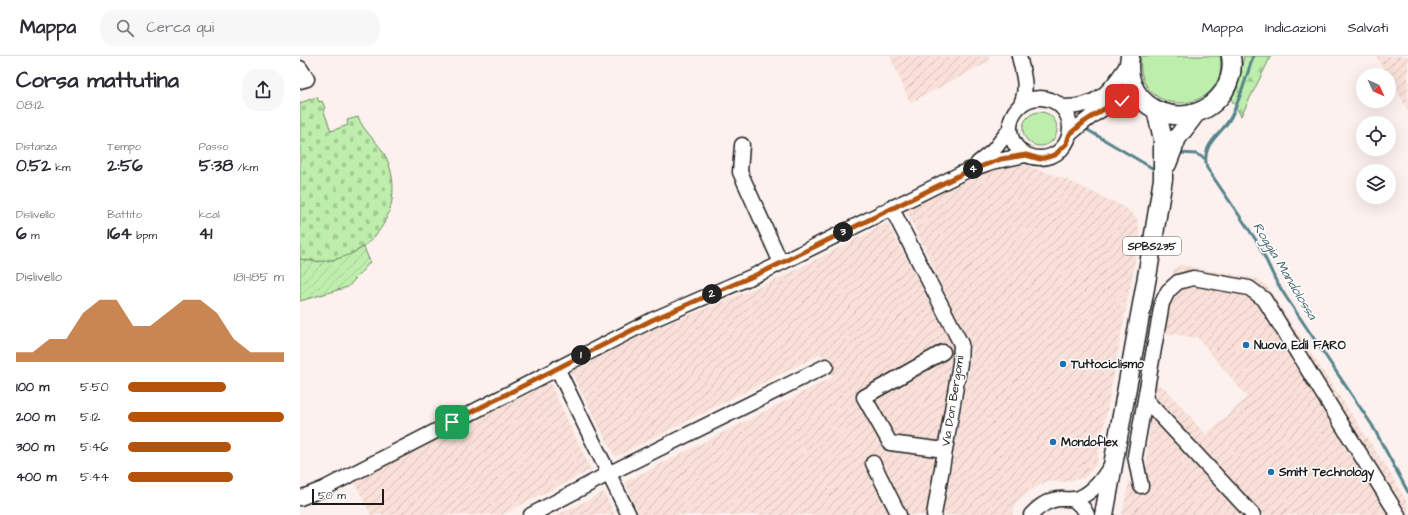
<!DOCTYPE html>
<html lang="it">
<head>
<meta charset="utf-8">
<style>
  body { margin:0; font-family:"Architects Daughter",sans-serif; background:#f7f7f7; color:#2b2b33; height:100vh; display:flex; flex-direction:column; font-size:15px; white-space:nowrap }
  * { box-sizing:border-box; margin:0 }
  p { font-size:13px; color:#7c7c81 }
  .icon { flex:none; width:22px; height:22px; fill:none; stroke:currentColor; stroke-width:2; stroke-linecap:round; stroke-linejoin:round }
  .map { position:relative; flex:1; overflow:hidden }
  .drawer { display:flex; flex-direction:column; background:#fff; width:300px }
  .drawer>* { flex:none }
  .needle { width:26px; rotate:134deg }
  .tools { position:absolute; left:1056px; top:12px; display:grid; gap:8px }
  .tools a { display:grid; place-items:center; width:40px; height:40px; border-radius:50%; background:#fff; box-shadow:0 4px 16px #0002; font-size:20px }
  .scale { position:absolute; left:12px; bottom:10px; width:72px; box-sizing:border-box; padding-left:4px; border:2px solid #1c1c1c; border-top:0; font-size:11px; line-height:14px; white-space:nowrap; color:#1c1c1c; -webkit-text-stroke:3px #fff; paint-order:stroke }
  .pin { position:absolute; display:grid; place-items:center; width:34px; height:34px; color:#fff; margin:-17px; border-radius:8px; box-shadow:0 2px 6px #0006 }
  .km { position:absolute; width:20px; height:20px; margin:-10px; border-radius:50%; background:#222; color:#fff; font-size:11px; line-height:20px; text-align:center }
  .round { display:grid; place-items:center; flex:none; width:42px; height:42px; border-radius:16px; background:#f7f7f7 }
  .summary { display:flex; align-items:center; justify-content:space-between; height:68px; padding:0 16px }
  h1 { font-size:22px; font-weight:700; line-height:30px }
  .figures { display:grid; grid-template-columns:repeat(3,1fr); gap:6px; height:68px; padding:4px 16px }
  .figures div { display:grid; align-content:center }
  .figures b { font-size:17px; font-weight:700 }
  .figures small { font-size:11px; font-weight:400 }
  .figures p { font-size:11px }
  .chart { height:112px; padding:8px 16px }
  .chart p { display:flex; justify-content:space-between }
  .chart svg { width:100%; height:72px; margin-top:4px; fill:#b45309; opacity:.7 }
  ul { padding:0 16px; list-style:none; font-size:13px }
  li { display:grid; grid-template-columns:64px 48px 1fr; align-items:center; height:30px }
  li i { height:10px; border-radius:5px; background:#b45309 }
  header { display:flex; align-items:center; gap:24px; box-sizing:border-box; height:56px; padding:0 20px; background:#fff; border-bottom:1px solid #e1e1e2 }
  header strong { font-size:19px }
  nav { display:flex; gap:22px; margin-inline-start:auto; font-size:14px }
  .search { width:280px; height:36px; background:#f7f7f7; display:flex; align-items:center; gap:10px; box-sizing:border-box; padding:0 14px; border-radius:16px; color:#7c7c81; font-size:15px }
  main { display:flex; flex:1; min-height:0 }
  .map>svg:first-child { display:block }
  .industrial { fill:url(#industrial-furrows) }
  .grass { fill:#beeeac; stroke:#6d8564 }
  .forest { fill:url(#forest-firs); stroke:#6d8564 }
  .cemetery { fill:url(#cemetery-stones); stroke:#6d8564 }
  .garden { fill:url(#garden-furrows); stroke:#6d8564 }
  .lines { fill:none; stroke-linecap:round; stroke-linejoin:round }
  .stream { stroke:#54838c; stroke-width:3 }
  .minor-casing { stroke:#1c1c1c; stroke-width:17 }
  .major-casing { stroke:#1c1c1c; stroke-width:21 }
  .minor { stroke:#fff; stroke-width:14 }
  .major { stroke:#fff; stroke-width:18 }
  .route-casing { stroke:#fff; stroke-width:8 }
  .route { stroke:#b45309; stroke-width:5 }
  .poi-dot { fill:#1f6fb2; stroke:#fff; stroke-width:1.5 }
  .labels { text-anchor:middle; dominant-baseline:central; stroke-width:3; stroke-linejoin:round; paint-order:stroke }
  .shield { fill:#fff; stroke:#606060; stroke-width:1 }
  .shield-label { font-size:11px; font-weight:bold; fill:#1c1c1c }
  .poi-label { font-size:12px; font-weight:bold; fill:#1c1c1c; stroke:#fff; text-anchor:start }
  .street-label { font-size:12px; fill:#1c1c1c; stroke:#fff }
  .water-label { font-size:13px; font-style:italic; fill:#416067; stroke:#fff }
</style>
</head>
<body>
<header>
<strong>Mappa</strong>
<div class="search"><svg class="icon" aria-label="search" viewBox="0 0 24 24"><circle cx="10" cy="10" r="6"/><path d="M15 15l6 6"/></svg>Cerca qui</div>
<nav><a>Mappa</a><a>Indicazioni</a><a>Salvati</a></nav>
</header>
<main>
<section class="drawer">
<div class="summary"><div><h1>Corsa mattutina</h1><p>08:12</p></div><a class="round"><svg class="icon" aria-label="share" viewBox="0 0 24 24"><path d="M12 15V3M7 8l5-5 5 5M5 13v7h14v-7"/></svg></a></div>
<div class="figures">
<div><p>Distanza</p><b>0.52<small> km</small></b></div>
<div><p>Tempo</p><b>2:56</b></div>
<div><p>Passo</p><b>5:38<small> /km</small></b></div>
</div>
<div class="figures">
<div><p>Dislivello</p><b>6<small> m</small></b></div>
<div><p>Battito</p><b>164<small> bpm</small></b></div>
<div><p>kcal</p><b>41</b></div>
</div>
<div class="chart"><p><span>Dislivello</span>181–185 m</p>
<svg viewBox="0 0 160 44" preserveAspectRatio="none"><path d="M0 44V38L10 38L20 30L30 30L40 14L50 6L60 6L70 22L80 22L90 14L100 6L110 6L120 14L130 30L140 38L150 38L160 38V44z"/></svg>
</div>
<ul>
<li><b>100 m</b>5:50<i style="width:63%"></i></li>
<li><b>200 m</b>5:12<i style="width:100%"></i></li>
<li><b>300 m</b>5:46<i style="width:66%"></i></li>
<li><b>400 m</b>5:44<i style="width:67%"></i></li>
</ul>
</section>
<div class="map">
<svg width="1108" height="459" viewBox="0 0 1108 459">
  <defs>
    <pattern id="industrial-furrows" width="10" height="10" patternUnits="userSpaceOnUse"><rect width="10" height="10" fill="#f9e0d9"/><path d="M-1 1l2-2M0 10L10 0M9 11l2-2" fill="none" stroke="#d5c0ba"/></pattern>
    <pattern id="forest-firs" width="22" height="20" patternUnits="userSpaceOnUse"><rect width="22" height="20" fill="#beeeac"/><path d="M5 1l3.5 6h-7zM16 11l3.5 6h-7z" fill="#a3cc93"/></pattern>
    <pattern id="cemetery-stones" width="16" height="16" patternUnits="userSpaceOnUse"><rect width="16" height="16" fill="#beeeac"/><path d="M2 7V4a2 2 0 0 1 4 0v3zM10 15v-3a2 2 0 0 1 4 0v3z" fill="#a3cc93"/></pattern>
    <pattern id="garden-furrows" width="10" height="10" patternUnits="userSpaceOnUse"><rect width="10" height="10" fill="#beeeac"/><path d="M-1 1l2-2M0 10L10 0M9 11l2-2" fill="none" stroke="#a3cc93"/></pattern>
  </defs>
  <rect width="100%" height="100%" fill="#fcf1ee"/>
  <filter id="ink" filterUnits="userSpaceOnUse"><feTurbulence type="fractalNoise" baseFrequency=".025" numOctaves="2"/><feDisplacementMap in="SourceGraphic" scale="8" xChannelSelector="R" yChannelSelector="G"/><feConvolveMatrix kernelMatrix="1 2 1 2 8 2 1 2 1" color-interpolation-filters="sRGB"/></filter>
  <g filter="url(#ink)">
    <path class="industrial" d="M 590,0 L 688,0 L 690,5 L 610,47 Z
      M 1076,0 L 1108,0 L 1108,55 L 1089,19 L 1087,19 Z
      M 725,109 L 765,123 L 826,152 L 837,163 L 840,178 L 797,407 L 786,421 L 764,426 L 747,425 L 733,433 L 716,446 L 712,459 L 643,459 L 672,294 L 606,153 L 689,114 Z
      M 587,167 L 651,285 L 656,302 L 627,459 L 339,459 L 325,426 L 533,321 L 521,298 L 315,401 L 271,316 L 350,275 L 480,222 Z
      M 881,209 L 958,223 L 966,229 L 1087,412 L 1108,448 L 1108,459 L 822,459 L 829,425 L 844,432 L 850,366 L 851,326 L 865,332 L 906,379 L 947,341 L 898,282 L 859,276 L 874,213 Z
      M 250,327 L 291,414 L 201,459 L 71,459 L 54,425 Z
      M 304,436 L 315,459 L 257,459 Z"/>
    <path class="grass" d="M 841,0 L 920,0 C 931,59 833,66 841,0 Z
      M723 73a17 17 0 1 1 34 0a17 17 0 1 1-34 0Z"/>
    <path class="forest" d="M 944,0 L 971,0 L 941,60 L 931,43 L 937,33 Z"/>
    <path class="cemetery" d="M 17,41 L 19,46 L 22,45 L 25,52 L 23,53 L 31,75 L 48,69 L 47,64 L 58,61 C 66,81 84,88 90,112 C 106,167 55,217 0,203 L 0,47 Z"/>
    <path class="garden" d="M 64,191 L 70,206 L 48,231 L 0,245 L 0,203 C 24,209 43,203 64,191 Z"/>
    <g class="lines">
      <path class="stream" d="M 953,0 C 947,20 941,40 932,59 C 923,79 900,86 907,112 L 958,187 L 976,225 L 986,241 L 1072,369 L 1108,436
        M 786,73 L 852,112
        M 880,97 L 896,98 L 904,102"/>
      <g class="minor-casing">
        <path id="minor" d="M 719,0 C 723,18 729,32 720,50
          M 0,12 L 7,23 L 0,25
          M710 72a30 30 0 1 1 60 0a30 30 0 1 1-60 0Z
          M 761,51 C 798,52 811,35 829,6
          M 770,78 C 785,65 804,48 824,45 C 832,44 839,46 846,47
          M 442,89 L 440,116 L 481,207
          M 678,107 L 693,95 L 710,73
          M 591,151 L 661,288 L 660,307 L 634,459
          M 643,296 L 564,341 L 590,387 L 645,394
          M 257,312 L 329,459
          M 845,343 L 953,459
          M 573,407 L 599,459
          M 841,430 L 835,400 L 862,247 L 868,235 L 878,226 L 893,222 L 949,232 L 964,243 L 1098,459
          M 0,442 L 23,433 L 352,264 L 467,214 L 666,115 L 692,106 L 726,99
          M 773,443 L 784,453 L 787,459
          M 231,459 L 308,418 L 526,310
          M 731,459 C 740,449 750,442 764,443 C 769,443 774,444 779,442 C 795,435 803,422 812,408"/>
      </g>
      <g class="major-casing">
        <path id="major" d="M 830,0 C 820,56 893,82 924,35 C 930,25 933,12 931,0
          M 867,108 L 877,82 L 896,57
          M 804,459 L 848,215 L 863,123 L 863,83 L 856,54"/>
      </g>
      <use href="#minor" class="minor"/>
      <use href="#major" class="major"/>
    </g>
  </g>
  <g class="lines" filter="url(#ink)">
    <g class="route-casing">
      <path id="route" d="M 152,366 L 352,264 L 467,214 L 666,116 L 701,103 L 726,99 L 740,103 L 755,99 L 766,88 L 770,78 L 784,66 L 810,49 L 822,45"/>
    </g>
    <use href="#route" class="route"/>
  </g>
  <g class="poi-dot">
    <circle cx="946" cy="289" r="4"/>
    <circle cx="763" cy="308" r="4"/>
    <circle cx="753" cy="386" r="4"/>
    <circle cx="971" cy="416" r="4"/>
  </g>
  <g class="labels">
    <rect class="shield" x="823" y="181" width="58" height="18" rx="3"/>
    <g class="shield-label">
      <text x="852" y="190">SPBS235</text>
    </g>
    <g class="poi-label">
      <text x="954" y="289">Nuova Edil FARO</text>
      <text x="771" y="308">Tuttociclismo</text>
      <text x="761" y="386">Mondoflex</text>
      <text x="979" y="416">Smitt Technology</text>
    </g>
    <g class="street-label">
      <text transform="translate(653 345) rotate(-81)">Via Don Bergomi</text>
    </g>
    <g class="water-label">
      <text transform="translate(985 215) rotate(59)">Roggia Mandolossa</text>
    </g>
  </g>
</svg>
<div class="tools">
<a><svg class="needle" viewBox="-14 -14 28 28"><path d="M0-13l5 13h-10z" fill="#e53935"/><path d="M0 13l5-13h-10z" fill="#7c7c81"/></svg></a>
<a><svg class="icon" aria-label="locate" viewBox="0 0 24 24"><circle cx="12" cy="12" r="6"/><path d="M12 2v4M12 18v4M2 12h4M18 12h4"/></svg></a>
<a><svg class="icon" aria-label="layers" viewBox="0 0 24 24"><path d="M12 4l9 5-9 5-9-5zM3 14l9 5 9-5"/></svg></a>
</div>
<div class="scale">50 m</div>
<div class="pin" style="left:152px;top:366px;background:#1e9e55"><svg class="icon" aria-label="arrive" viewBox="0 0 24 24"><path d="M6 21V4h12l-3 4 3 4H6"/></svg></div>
<div class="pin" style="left:822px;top:45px;background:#d93025"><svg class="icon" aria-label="check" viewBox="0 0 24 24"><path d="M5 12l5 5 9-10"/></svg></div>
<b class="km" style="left:281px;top:299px">1</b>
<b class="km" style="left:412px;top:238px">2</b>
<b class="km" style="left:543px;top:176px">3</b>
<b class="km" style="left:673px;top:113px">4</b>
</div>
</main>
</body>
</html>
